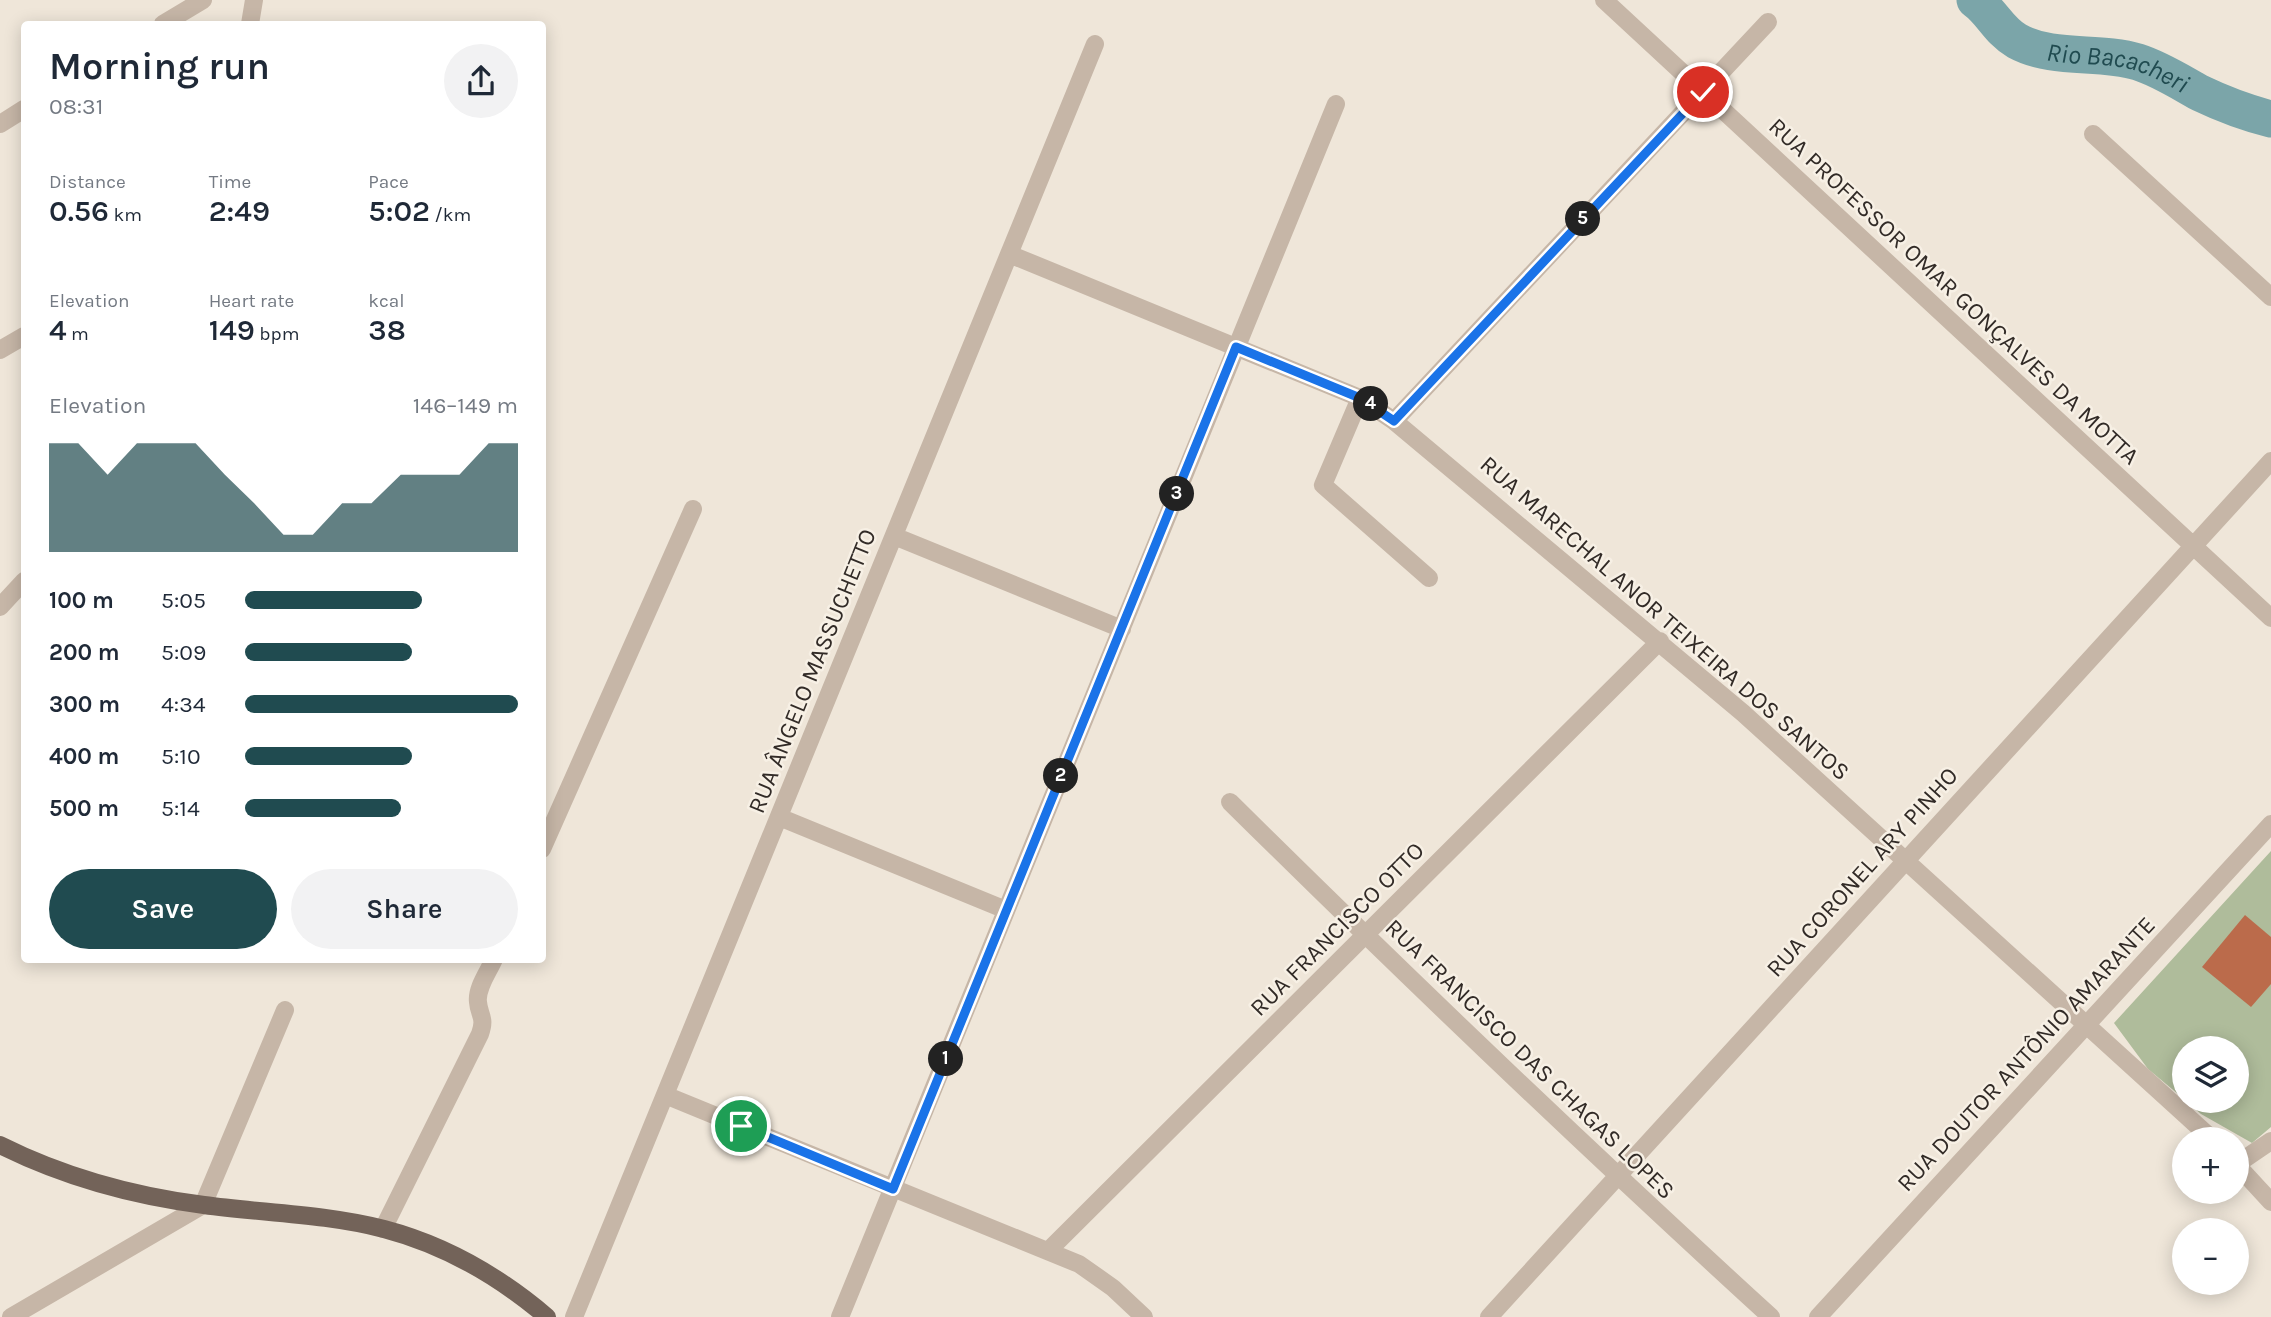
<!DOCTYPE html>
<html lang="en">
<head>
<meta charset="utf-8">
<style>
  body { margin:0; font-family:Karla,sans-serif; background:#f2f2f3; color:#1f2937; height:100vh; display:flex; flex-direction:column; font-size:26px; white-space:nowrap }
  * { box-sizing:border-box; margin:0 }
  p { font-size:23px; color:#747a83 }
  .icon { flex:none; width:38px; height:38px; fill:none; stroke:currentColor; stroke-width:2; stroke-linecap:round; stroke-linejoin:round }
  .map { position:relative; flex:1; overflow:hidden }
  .drawer { position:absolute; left:21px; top:21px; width:525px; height:942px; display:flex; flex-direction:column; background:#fff; border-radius:7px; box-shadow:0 4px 18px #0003 }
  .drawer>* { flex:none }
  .controls { position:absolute; left:2172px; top:1036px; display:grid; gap:14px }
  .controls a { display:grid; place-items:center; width:77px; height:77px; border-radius:50%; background:#fff; box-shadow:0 4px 18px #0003; font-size:35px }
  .pin { position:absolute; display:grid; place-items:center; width:60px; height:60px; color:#fff; margin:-30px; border:4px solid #fff; border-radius:50%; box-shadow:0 2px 7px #0007 }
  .km { position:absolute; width:35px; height:35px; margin:-18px; border-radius:50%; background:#222; color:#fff; font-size:19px; line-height:35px; text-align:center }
  .round { display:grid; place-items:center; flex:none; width:74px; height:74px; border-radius:37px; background:#f2f2f3 }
  .headline { display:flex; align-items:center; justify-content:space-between; height:119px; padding:0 28px }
  h1 { font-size:38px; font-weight:600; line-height:52px }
  .metrics { display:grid; grid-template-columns:repeat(3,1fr); gap:10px; height:119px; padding:7px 28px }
  .metrics div { display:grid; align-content:center }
  .metrics b { font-size:30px; font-weight:600 }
  .metrics small { font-size:19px; font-weight:400 }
  .metrics p { font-size:19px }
  .chart { height:196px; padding:14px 28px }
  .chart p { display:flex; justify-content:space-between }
  .chart svg { width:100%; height:126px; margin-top:7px; fill:#204b50; opacity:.7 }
  .cta { display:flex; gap:14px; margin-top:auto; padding:14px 28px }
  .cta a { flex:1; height:80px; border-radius:42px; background:#204b50; color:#fff; font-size:28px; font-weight:600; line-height:80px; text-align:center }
  .cta a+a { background:#f2f2f3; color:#1f2937 }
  ul { padding:0 28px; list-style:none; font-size:23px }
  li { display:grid; grid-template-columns:112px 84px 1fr; align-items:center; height:52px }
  li i { height:18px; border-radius:9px; background:#204b50 }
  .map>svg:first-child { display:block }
  .green { fill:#afbc9b }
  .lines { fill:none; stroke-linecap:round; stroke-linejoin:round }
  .river { stroke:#7ba5a9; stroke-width:37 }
  .building { fill:#bb6b4b }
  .minor { stroke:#c6b6a7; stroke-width:18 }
  .major { stroke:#736359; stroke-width:18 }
  .route-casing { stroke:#fff; stroke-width:14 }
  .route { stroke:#1a73e8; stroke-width:9 }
  .labels { text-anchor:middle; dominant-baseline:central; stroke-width:5; stroke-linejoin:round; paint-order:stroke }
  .street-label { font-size:24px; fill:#322b27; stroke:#f7f0e5 }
  .water-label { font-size:26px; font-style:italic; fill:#204b50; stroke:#f7f0e5 }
</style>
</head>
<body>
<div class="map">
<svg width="2271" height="1317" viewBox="0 0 2271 1317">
  <rect width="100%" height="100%" fill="#efe6d9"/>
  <path class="green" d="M 2271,851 L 2271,1127 L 2252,1143 L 2201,1114 L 2186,1101 L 2236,1101 L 2236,1048 L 2184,1048 L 2184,1099 L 2148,1069 L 2114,1023 Z"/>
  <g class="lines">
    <path class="river" id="s1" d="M 1975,0 C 1991,11 1999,31 2017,41 C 2054,61 2098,50 2138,62 C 2160,69 2180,82 2200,93 C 2223,104 2247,113 2271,119"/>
  </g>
  <path class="building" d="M 2245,915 L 2271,937 L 2271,984 L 2251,1007 L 2202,967 Z"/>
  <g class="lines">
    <path class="minor" d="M 1604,0 L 2271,618
      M 163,24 L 203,0
      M 250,24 L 254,0
      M 0,124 L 24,109
      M 2093,134 L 2271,297
      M 1009,254 L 1360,398 L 1394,421 L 1743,713 L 2212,1139
      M 0,350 L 24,336
      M 1360,398 L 1323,485 L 1429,578
      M 1394,421 L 1768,22
      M 894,536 L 1122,629
      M 0,607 L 24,581
      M 1230,802 C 1407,977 1587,1149 1771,1317
      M 779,817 L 1006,910
      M 542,849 L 693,509
      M 665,1095 L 1079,1264 L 1113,1288 L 1144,1317
      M 2236,1164 L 2271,1202
      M 2237,1164 L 2271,1141
      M 383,1229 L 480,1034 C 486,1017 479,1016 478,1002 C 476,988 489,971 494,959
      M 1048,1251 L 1660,641
      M 11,1317 L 203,1205 L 285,1010
      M 574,1317 L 1095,44
      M 840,1317 L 1336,104
      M 1489,1317 L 2271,461
      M 1818,1317 L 2271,824"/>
    <path class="major" d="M 0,1145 C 64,1177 134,1196 204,1205 C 263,1213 326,1214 384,1229 C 445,1245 500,1277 547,1317"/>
  </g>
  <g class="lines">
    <g class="route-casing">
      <path id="route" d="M 741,1126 L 893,1189 L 1236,347 L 1360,398 L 1394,421 L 1703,92"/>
    </g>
    <use href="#route" class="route"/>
  </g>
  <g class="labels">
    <g class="street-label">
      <text transform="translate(1954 291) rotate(43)">RUA PROFESSOR OMAR GONÇALVES DA MOTTA</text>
      <text transform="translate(1665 618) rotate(41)">RUA MARECHAL ANOR TEIXEIRA DOS SANTOS</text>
      <text transform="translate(812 671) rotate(-68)">RUA ÂNGELO MASSUCHETTO</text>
      <text transform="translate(1862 872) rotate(-48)">RUA CORONEL ARY PINHO</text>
      <text transform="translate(1337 929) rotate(-45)">RUA FRANCISCO OTTO</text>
      <text transform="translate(2026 1054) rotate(-47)">RUA DOUTOR ANTÔNIO AMARANTE</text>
      <text transform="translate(1530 1059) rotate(44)">RUA FRANCISCO DAS CHAGAS LOPES</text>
    </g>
    <g class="water-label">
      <text stroke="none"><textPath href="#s1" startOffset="164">Rio Bacacheri</textPath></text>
    </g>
  </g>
</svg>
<div class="controls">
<a><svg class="icon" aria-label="layers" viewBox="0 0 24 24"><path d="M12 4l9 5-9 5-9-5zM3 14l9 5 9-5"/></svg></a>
<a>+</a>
<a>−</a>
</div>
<div class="pin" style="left:741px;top:1126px;background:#1e9e55"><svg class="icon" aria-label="arrive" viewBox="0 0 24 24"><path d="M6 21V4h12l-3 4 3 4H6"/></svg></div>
<div class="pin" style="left:1703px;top:92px;background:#d93025"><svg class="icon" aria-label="check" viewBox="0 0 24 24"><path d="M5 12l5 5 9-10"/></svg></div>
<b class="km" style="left:946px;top:1059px">1</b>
<b class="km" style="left:1061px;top:776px">2</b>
<b class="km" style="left:1177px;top:494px">3</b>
<b class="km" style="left:1371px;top:404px">4</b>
<b class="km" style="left:1583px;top:219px">5</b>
<section class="drawer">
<div class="headline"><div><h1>Morning run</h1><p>08:31</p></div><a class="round"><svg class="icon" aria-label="share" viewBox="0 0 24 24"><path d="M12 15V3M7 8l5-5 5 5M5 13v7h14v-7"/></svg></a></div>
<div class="metrics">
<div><p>Distance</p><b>0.56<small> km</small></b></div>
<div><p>Time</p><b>2:49</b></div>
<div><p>Pace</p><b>5:02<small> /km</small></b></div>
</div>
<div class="metrics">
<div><p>Elevation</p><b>4<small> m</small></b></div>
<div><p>Heart rate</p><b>149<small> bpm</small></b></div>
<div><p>kcal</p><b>38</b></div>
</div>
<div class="chart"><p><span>Elevation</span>146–149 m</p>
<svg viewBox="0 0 160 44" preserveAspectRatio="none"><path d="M0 44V6L10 6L20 17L30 6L40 6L50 6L60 17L70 27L80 38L90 38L100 27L110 27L120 17L130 17L140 17L150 6L160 6V44z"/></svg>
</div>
<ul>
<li><b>100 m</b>5:05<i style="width:65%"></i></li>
<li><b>200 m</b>5:09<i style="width:61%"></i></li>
<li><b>300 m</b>4:34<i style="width:100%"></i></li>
<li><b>400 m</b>5:10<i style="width:61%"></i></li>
<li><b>500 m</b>5:14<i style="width:57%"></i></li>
</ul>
<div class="cta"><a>Save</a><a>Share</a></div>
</section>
</div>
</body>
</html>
